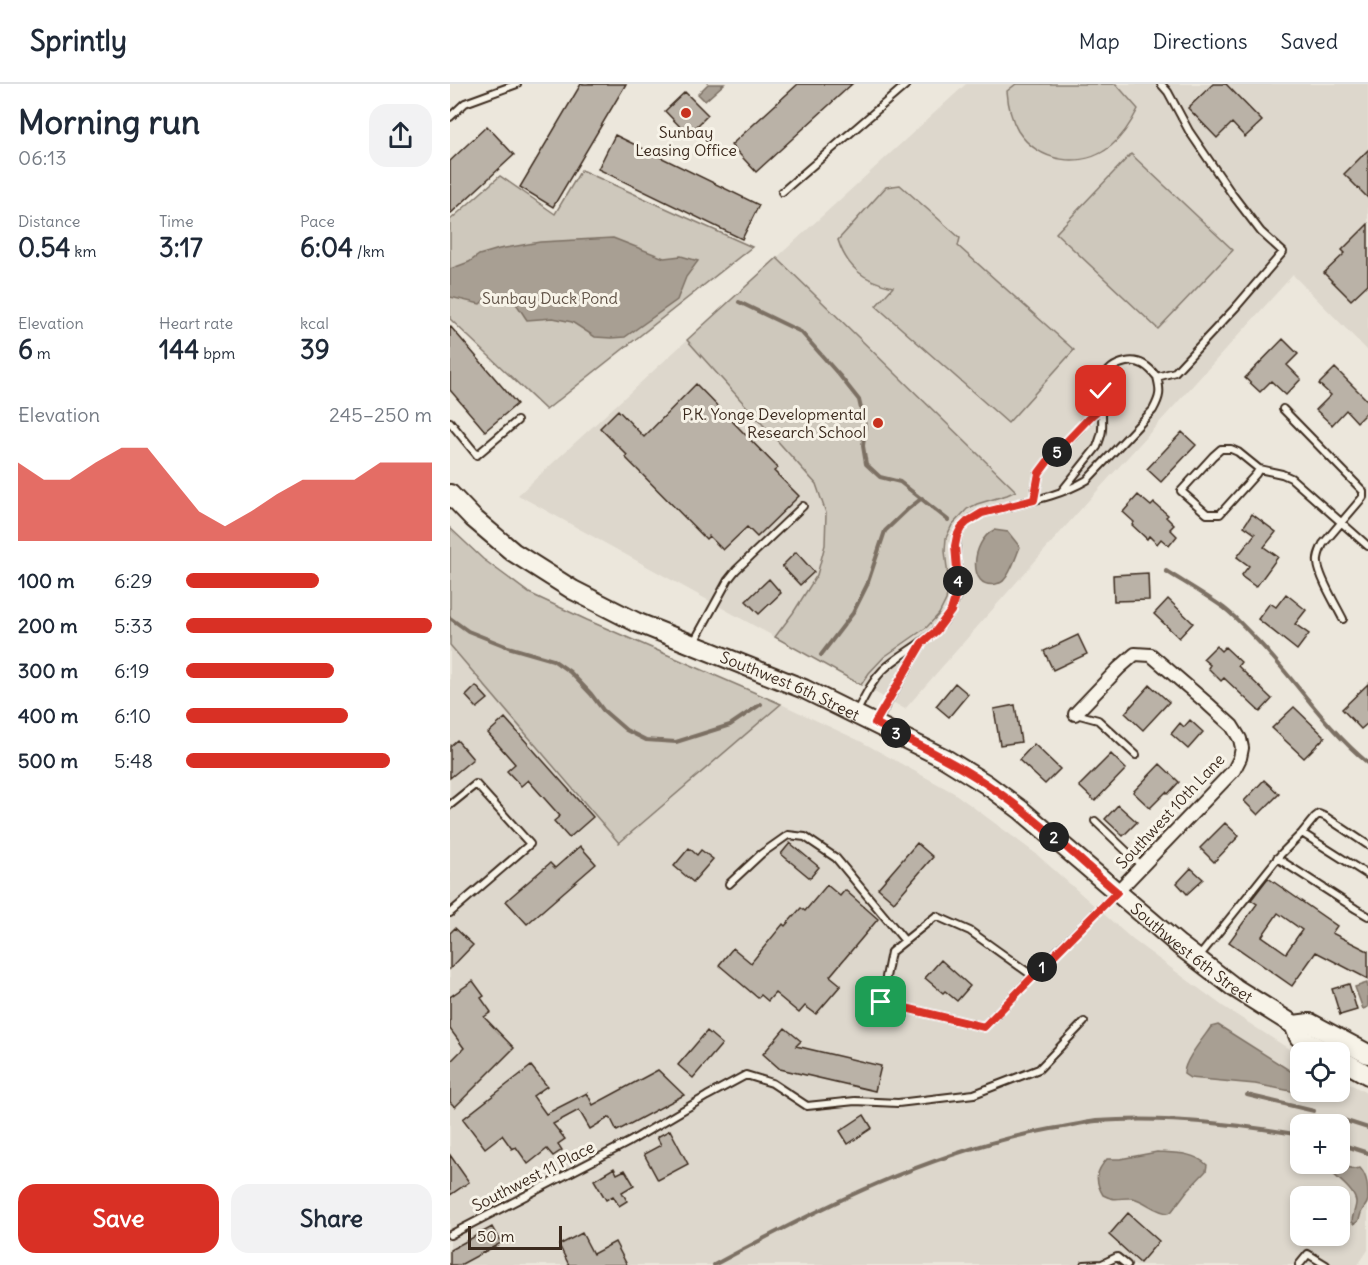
<!DOCTYPE html>
<html lang="en">
<head>
<meta charset="utf-8">
<style>
  body { margin:0; font-family:Delius,sans-serif; background:#f2f2f3; color:#1f2937; height:100vh; display:flex; flex-direction:column; font-size:22px; white-space:nowrap }
  * { box-sizing:border-box; margin:0 }
  p { font-size:20px; color:#747a83 }
  .icon { flex:none; width:33px; height:33px; fill:none; stroke:currentColor; stroke-width:2; stroke-linecap:round; stroke-linejoin:round }
  .map { position:relative; flex:1; overflow:hidden }
  .panel { display:flex; flex-direction:column; background:#fff; width:450px }
  .panel>* { flex:none }
  .fabs { position:absolute; left:840px; top:958px; display:grid; gap:12px }
  .fabs a { display:grid; place-items:center; width:60px; height:60px; border-radius:12px; background:#fff; box-shadow:0 3px 9px #0003; font-size:30px }
  .scale { position:absolute; left:18px; bottom:15px; width:94px; box-sizing:border-box; padding-left:6px; border:3px solid #3b2a1e; border-top:0; font-size:16px; line-height:21px; white-space:nowrap; color:#3b2a1e; -webkit-text-stroke:4px #f7f3e8; paint-order:stroke }
  .pin { position:absolute; display:grid; place-items:center; width:51px; height:51px; color:#fff; margin:-26px; border-radius:12px; box-shadow:0 3px 9px #0006 }
  .km { position:absolute; width:30px; height:30px; margin:-15px; border-radius:50%; background:#222; color:#fff; font-size:16px; line-height:30px; text-align:center }
  .round { display:grid; place-items:center; flex:none; width:63px; height:63px; border-radius:18px; background:#f2f2f3 }
  .summary { display:flex; align-items:center; justify-content:space-between; height:102px; padding:0 18px }
  h1 { font-size:33px; font-weight:700; line-height:45px }
  .figures { display:grid; grid-template-columns:repeat(3,1fr); gap:9px; height:102px; padding:6px 18px }
  .figures div { display:grid; align-content:center }
  .figures b { font-size:26px; font-weight:700 }
  .figures small { font-size:16px; font-weight:400 }
  .figures p { font-size:16px }
  .chart { height:168px; padding:12px 18px }
  .chart p { display:flex; justify-content:space-between }
  .chart svg { width:100%; height:108px; margin-top:6px; fill:#d93025; opacity:.7 }
  .cta { display:flex; gap:12px; margin-top:auto; padding:12px 18px }
  .cta a { flex:1; height:69px; border-radius:18px; background:#d93025; color:#fff; font-size:24px; font-weight:700; line-height:69px; text-align:center }
  .cta a+a { background:#f2f2f3; color:#1f2937 }
  ul { padding:0 18px; list-style:none; font-size:20px }
  li { display:grid; grid-template-columns:96px 72px 1fr; align-items:center; height:45px }
  li i { height:15px; border-radius:8px; background:#d93025 }
  header { display:flex; align-items:center; gap:36px; box-sizing:border-box; height:84px; padding:0 30px; background:#fff; border-bottom:2px solid #e0e1e3 }
  header strong { font-size:28px }
  nav { display:flex; gap:33px; margin-inline-start:auto; font-size:21px }
  main { display:flex; flex:1; min-height:0 }
  .map>svg:first-child { display:block }
  .built { fill:#ddd7cc; fill-rule:evenodd }
  .green { fill:#cec8bc; stroke:#84796d; stroke-width:1.5 }
  .water { fill:#a89f93; stroke:#7c7064; stroke-width:1.5 }
  .lines { fill:none; stroke-linecap:round; stroke-linejoin:round }
  .stream { stroke:#7c7064; stroke-width:4 }
  .building { fill:#bab2a7; stroke:#3b2a1e; stroke-width:1.5; fill-rule:evenodd }
  .lane-casing { stroke:#3b2a1e; stroke-width:10 }
  .street-casing { stroke:#3b2a1e; stroke-width:16 }
  .secondary-casing { stroke:#3b2a1e; stroke-width:22 }
  .lane { stroke:#f7f3e8; stroke-width:6 }
  .street { stroke:#f7f3e8; stroke-width:12 }
  .secondary { stroke:#f7f3e8; stroke-width:18 }
  .route-casing { stroke:#fff; stroke-width:12 }
  .route { stroke:#d93025; stroke-width:8 }
  .poi-dot { fill:#c8321e; stroke:#f7f3e8; stroke-width:2 }
  .labels { text-anchor:middle; dominant-baseline:central; stroke-width:6; stroke-linejoin:round; paint-order:stroke }
  .poi-label { font-size:16px; fill:#3b2a1e; stroke:#f7f3e8 }
  .park-label { font-size:16px; fill:#605246; stroke:#f7f3e8 }
  .street-label { font-size:16px; fill:#3b2a1e; stroke:#f7f3e8 }
</style>
</head>
<body>
<header>
<strong>Sprintly</strong>
<nav><a>Map</a><a>Directions</a><a>Saved</a></nav>
</header>
<main>
<section class="panel">
<div class="summary"><div><h1>Morning run</h1><p>06:13</p></div><a class="round"><svg class="icon" aria-label="share" viewBox="0 0 24 24"><path d="M12 15V3M7 8l5-5 5 5M5 13v7h14v-7"/></svg></a></div>
<div class="figures">
<div><p>Distance</p><b>0.54<small> km</small></b></div>
<div><p>Time</p><b>3:17</b></div>
<div><p>Pace</p><b>6:04<small> /km</small></b></div>
</div>
<div class="figures">
<div><p>Elevation</p><b>6<small> m</small></b></div>
<div><p>Heart rate</p><b>144<small> bpm</small></b></div>
<div><p>kcal</p><b>39</b></div>
</div>
<div class="chart"><p><span>Elevation</span>245–250 m</p>
<svg viewBox="0 0 160 44" preserveAspectRatio="none"><path d="M0 44V12L10 19L20 19L30 12L40 6L50 6L60 19L70 32L80 38L90 32L100 25L110 19L120 19L130 19L140 12L150 12L160 12V44z"/></svg>
</div>
<ul>
<li><b>100 m</b>6:29<i style="width:54%"></i></li>
<li><b>200 m</b>5:33<i style="width:100%"></i></li>
<li><b>300 m</b>6:19<i style="width:60%"></i></li>
<li><b>400 m</b>6:10<i style="width:66%"></i></li>
<li><b>500 m</b>5:48<i style="width:83%"></i></li>
</ul>
<div class="cta"><a>Save</a><a>Share</a></div>
</section>
<div class="map">
<svg width="918" height="1181" viewBox="0 0 918 1181">
  <rect width="100%" height="100%" fill="#ece7dc"/>
  <filter id="ink" filterUnits="userSpaceOnUse"><feTurbulence type="fractalNoise" baseFrequency=".0167" numOctaves="2"/><feDisplacementMap in="SourceGraphic" scale="12" xChannelSelector="R" yChannelSelector="G"/><feConvolveMatrix kernelMatrix="1 2 1 2 8 2 1 2 1" color-interpolation-filters="sRGB"/></filter>
  <g filter="url(#ink)">
    <path class="built" d="M 516,0 L 918,0 L 918,267 L 843,191 L 638,417 L 455,625 L 68,411 Z
      M 0,561 L 169,759 L 331,620 L 410,657 L 504,709 L 585,769 L 683,856 L 774,923 L 850,972 L 850,1008 L 890,1008 L 890,994 L 918,1010 L 918,1166 L 908,1181 L 0,1181 ZM 850,1041 L 890,1041 L 890,1080 L 850,1080 ZM 850,1113 L 890,1113 L 890,1152 L 850,1152 Z"/>
    <path class="green" d="M 566,0 L 666,0 L 688,25 C 681,39 673,52 661,62 C 632,86 588,78 568,47 C 561,35 558,21 557,7 Z
      M 681,70 L 783,166 L 708,245 L 606,149 Z
      M 131,86 L 302,163 L 96,326 L 0,235 L 0,136 L 50,92 L 105,130 Z
      M 450,101 L 510,154 L 508,162 L 624,266 L 558,339 L 426,222 L 443,203 C 414,197 397,184 388,156 L 436,103 Z
      M 327,174 L 566,407 L 557,411 L 527,420 L 517,425 L 502,441 L 496,454 L 495,467 L 499,501 L 496,516 L 489,530 L 477,543 L 434,573 L 419,589 L 411,601 L 325,553 L 343,529 L 367,491 L 375,461 L 376,429 L 366,400 L 237,256 Z
      M 0,444 L 33,475 L 79,509 L 137,536 L 331,620 L 169,759 L 0,561 Z"/>
    <path class="water" d="M 258,0 L 274,0 L 255,17 L 248,10 Z
      M 163,154 L 214,174 L 231,172 L 248,177 L 236,193 L 227,216 L 175,253 L 161,254 L 145,253 L 122,238 L 103,234 L 77,236 C 65,219 65,211 42,209 L 30,220 L 0,213 L 0,185 L 19,178 L 29,171 L 49,165 L 90,158 Z
      M 544,446 L 558,448 L 570,463 C 566,472 561,489 554,496 C 552,499 550,499 546,500 C 517,506 521,457 544,446 Z
      M 917,899 L 918,903 L 918,923 L 913,925 L 905,903 Z
      M 768,941 L 850,993 L 850,1008 L 871,1008 L 871,1010 L 866,1012 L 805,1000 L 740,994 L 734,990 C 733,978 754,953 761,943 Z
      M 707,1068 C 725,1069 744,1068 757,1081 L 756,1087 L 737,1107 L 722,1127 L 719,1129 C 704,1128 695,1116 682,1114 C 670,1113 666,1118 653,1111 C 644,1096 646,1087 657,1075 L 670,1075 Z
      M 890,1081 L 904,1085 L 910,1084 C 918,1093 918,1104 918,1116 C 917,1121 913,1124 911,1129 C 909,1135 910,1137 904,1140 L 902,1138 C 902,1131 906,1125 906,1118 C 905,1106 885,1093 877,1084 Z"/>
    <g class="lines">
      <path class="stream" d="M 289,218 L 351,248 L 390,292 L 409,316 L 415,342 L 413,362 L 416,380 L 430,393 L 450,398 L 498,436
        M 716,487 C 735,499 756,511 774,524 C 786,533 797,546 807,556 C 846,596 875,644 918,679
        M 0,534 L 18,547 L 58,563 L 103,576 L 120,588 L 141,610 L 153,626 L 176,646 L 196,656 L 226,658 L 280,641 L 311,620
        M 371,571 L 403,529 L 417,501 L 435,447 L 457,426 L 472,414
        M 797,1011 L 864,1027
        M 890,1035 L 918,1044
        M 890,1060 L 918,1069
        M 264,1181 C 371,1123 481,1067 601,1045 C 616,1043 631,1039 646,1037 C 715,1032 783,1039 850,1051"/>
    </g>
    <path class="building" d="M 131,0 L 176,0 L 103,123 L 70,103 Z
      M 348,0 L 402,0 L 306,88 L 281,61 Z
      M 763,0 L 776,0 L 812,37 L 795,53 L 782,39 L 767,54 L 738,24 Z
      M 235,8 L 258,31 L 238,51 L 215,27 Z
      M 37,42 L 64,71 L 0,130 L 0,77 Z
      M 165,51 L 309,121 L 292,155 L 148,85 Z
      M 918,66 L 918,114 L 894,90 Z
      M 918,140 L 918,200 L 901,216 L 874,189 L 895,169 L 892,166 Z
      M 0,242 L 67,320 L 35,347 L 0,306 Z
      M 833,255 L 848,270 L 837,281 L 851,295 L 836,311 L 821,297 L 810,308 L 795,294 Z
      M 885,284 L 918,317 L 918,327 L 907,338 L 896,326 L 882,341 L 866,326 L 881,311 L 869,300 Z
      M 246,300 L 328,384 L 324,387 L 349,412 L 307,453 L 297,443 L 273,466 L 259,452 L 256,455 L 175,373 L 177,371 L 150,344 L 168,326 L 194,353 Z
      M 732,348 L 746,361 L 711,398 L 697,385 Z
      M 688,411 L 701,422 L 704,419 L 718,431 L 716,433 L 724,441 L 720,445 L 727,452 L 719,462 L 711,455 L 707,460 L 699,452 L 697,455 L 682,441 L 684,438 L 673,428 Z
      M 802,430 L 826,448 L 814,463 L 828,473 L 806,503 L 791,492 L 799,482 L 787,473 L 805,450 L 794,442 Z
      M 346,468 L 364,488 L 350,501 L 332,482 Z
      M 698,489 L 699,516 L 664,517 L 663,491 Z
      M 319,495 L 331,509 L 309,530 L 296,517 Z
      M 836,510 L 856,526 L 845,540 L 859,550 L 847,566 L 808,535 L 820,519 L 826,523 Z
      M 718,515 L 743,539 L 729,554 L 704,530 Z
      M 628,551 L 637,570 L 603,586 L 594,567 Z
      M 766,562 L 771,567 L 775,563 L 791,578 L 788,582 L 793,587 L 822,615 L 810,628 L 774,594 L 771,597 L 758,584 L 760,581 L 753,575 Z
      M 505,599 L 518,610 L 499,633 L 486,622 Z
      M 918,600 L 918,639 L 911,645 L 892,625 Z
      M 700,601 L 719,618 L 693,646 L 675,629 Z
      M 26,602 L 38,615 L 27,624 L 16,612 Z
      M 565,621 L 571,658 L 550,661 L 544,625 Z
      M 844,623 L 875,653 L 854,674 L 822,644 Z
      M 55,634 L 143,733 L 119,754 L 104,737 L 110,732 L 78,696 L 71,702 L 57,687 L 65,680 L 38,649 Z
      M 740,636 L 753,648 L 738,665 L 721,650 L 730,639 L 734,643 Z
      M 7,656 L 23,675 L 0,694 L 0,662 Z
      M 584,660 L 610,685 L 595,700 L 569,676 Z
      M 661,670 L 676,685 L 645,717 L 629,702 Z
      M 710,680 L 729,698 L 718,710 L 716,708 L 700,724 L 683,708 Z
      M 814,696 L 829,710 L 808,731 L 794,717 Z
      M 668,721 L 687,738 L 673,752 L 655,735 Z
      M 775,739 L 789,752 L 764,778 L 750,764 Z
      M 340,759 L 369,783 L 360,794 L 331,770 Z
      M 467,759 L 483,773 L 444,818 L 428,804 Z
      M 130,762 L 146,780 L 77,840 L 56,817 L 100,779 L 105,784 Z
      M 239,764 L 247,771 L 251,766 L 263,775 L 243,798 L 224,782 Z
      M 741,784 L 753,795 L 737,810 L 727,799 Z
      M 818,794 L 887,842 L 882,849 L 918,867 L 918,895 L 866,868 L 842,902 L 779,858 L 807,820 L 801,816 ZM 828,829 L 852,846 L 836,869 L 812,852 Z
      M 377,801 L 390,812 L 395,806 L 428,835 L 380,892 L 391,901 L 366,930 L 355,922 L 349,929 L 325,909 L 318,917 L 311,911 L 308,914 L 269,881 L 283,864 L 301,879 L 333,840 L 335,842 L 351,824 L 355,827 Z
      M 5,844 L 23,861 L 0,885 L 0,849 Z
      M 491,876 L 520,902 L 507,917 L 495,907 L 493,909 L 475,894 Z
      M 23,897 L 34,912 L 31,914 L 41,928 L 34,933 L 64,964 L 5,1023 L 0,1018 L 0,978 L 14,964 L 0,945 L 0,913 Z
      M 899,900 L 907,926 L 890,931 L 882,905 Z
      M 335,944 L 351,957 L 346,962 L 431,982 L 425,1007 L 330,985 L 313,970 Z
      M 257,947 L 272,960 L 243,994 L 228,981 Z
      M 81,982 L 97,1002 L 83,1012 L 96,1030 L 137,1009 L 143,1021 L 208,986 L 234,1011 L 167,1047 L 160,1033 L 140,1045 L 129,1026 L 103,1040 L 115,1055 L 108,1060 L 112,1066 L 103,1072 L 97,1065 L 78,1080 L 66,1063 L 62,1065 L 52,1051 L 35,1064 L 13,1035 Z
      M 414,1031 L 422,1044 L 398,1060 L 390,1047 Z
      M 220,1046 L 238,1080 L 208,1096 L 194,1070 L 211,1061 L 207,1053 Z
      M 0,1071 L 19,1098 L 0,1111 Z
      M 164,1084 L 167,1090 L 175,1086 L 184,1101 L 172,1108 L 177,1117 L 169,1122 L 163,1112 L 156,1116 L 144,1096 Z
      M 678,1129 L 709,1157 L 690,1179 L 659,1151 Z
      M 42,1143 L 51,1159 L 10,1181 L 0,1181 L 0,1166 Z
      M 132,1149 L 143,1170 L 165,1158 L 177,1181 L 119,1181 L 109,1161 Z"/>
    <g class="lines">
      <g class="lane-casing">
        <path id="lane" d="M 0,33 L 15,19 L 67,0
          M 332,108 L 457,0
          M 833,325 L 913,407 L 913,413 L 873,460 C 870,467 867,472 868,479 C 869,493 886,521 893,535
          M 0,338 L 27,371 L 67,337
          M 809,385 L 806,390 L 770,430 L 757,430 L 731,407 L 763,372 L 771,365 L 781,365 L 788,368 L 809,385 L 832,390 L 841,394 L 918,462
          M 611,408 L 647,363 C 649,357 652,351 652,345 C 654,320 641,285 676,278 C 690,275 699,283 707,293
          M 584,416 L 589,389 L 598,377 L 641,332 L 652,323
          M 244,558 L 278,496 L 286,486 L 353,422
          M 406,629 C 414,614 421,598 433,586 C 455,565 487,555 501,526 C 506,516 509,505 508,495 C 506,465 498,443 532,429 C 567,419 605,415 637,396 L 703,326 C 710,313 711,308 707,293 L 725,288 L 786,223 L 833,168 L 811,148 L 782,110 L 739,47 L 718,8 L 711,0
          M 626,630 L 648,636 L 686,671
          M 426,639 L 472,559
          M 0,721 L 26,700 L 80,760 L 0,829
          M 645,737 L 692,782
          M 852,749 L 865,733 L 869,730 L 876,733 L 918,761
          M 827,774 L 906,825 L 918,832
          M 279,800 L 311,770 L 338,751 L 355,753 L 386,774 L 455,857
          M 748,874 L 831,770 L 852,749 L 918,791
          M 583,892 L 520,847 L 486,832 L 441,868 L 431,918 L 534,943 L 609,865 L 666,809
          M 0,1151 L 179,1058 L 257,1012 L 296,991 L 322,999 L 357,1022 L 405,1017 L 448,1019 L 524,1010 L 589,985 L 634,938
          M 634,1181 L 652,1180 L 667,1173 L 677,1181
          M 849,1181 L 858,1170 L 876,1181"/>
      </g>
      <g class="street-casing">
        <path id="street" d="M 625,630 L 669,584 L 685,570 L 701,571 L 758,620 L 782,642 L 790,655 L 792,664 L 790,674 L 784,686 L 667,808"/>
      </g>
      <g class="secondary-casing">
        <g id="secondary">
          <path id="s1" d="M 0,410 L 23,434 L 63,468 L 123,506 L 186,538 L 354,605 L 494,674 L 536,700 L 571,726 L 729,861 L 785,904 L 844,941 L 849,953 L 878,969"/>
          <path d="M 844,941 L 860,939 L 918,970"/>
          <path d="M 890,975 L 918,991"/>
        </g>
      </g>
      <use href="#lane" class="lane"/>
      <use href="#street" class="street"/>
      <use href="#secondary" class="secondary"/>
    </g>
  </g>
  <g class="lines" filter="url(#ink)">
    <g class="route-casing">
      <path id="route" d="M 431,918 L 534,943 L 609,866 L 667,808 C 624,771 582,730 535,699 C 500,676 463,658 425,639 L 472,559 L 486,547 L 501,527 L 507,507 L 508,497 L 505,462 L 507,452 L 511,444 L 517,438 L 532,429 L 584,416 L 589,389 L 598,377 L 641,332 L 652,323 L 651,307"/>
    </g>
    <use href="#route" class="route"/>
  </g>
  <g class="poi-dot">
    <circle cx="236" cy="29" r="6"/>
    <circle cx="428" cy="339" r="6"/>
  </g>
  <g class="labels">
    <g class="poi-label">
      <text x="236" y="48">Sunbay<tspan x="236" dy="18">Leasing Office</tspan></text>
      <text x="416" y="330" text-anchor="end">P.K. Yonge Developmental<tspan x="416" dy="18">Research School</tspan></text>
    </g>
    <g class="park-label">
      <text x="100" y="214">Sunbay Duck Pond</text>
    </g>
    <g class="street-label">
      <text stroke="none"><textPath href="#s1" startOffset="394">Southwest 6th Street</textPath></text>
      <text transform="translate(720 727) rotate(-47)">Southwest 10th Lane</text>
      <text stroke="none"><textPath href="#s1" startOffset="880">Southwest 6th Street</textPath></text>
      <text transform="translate(83 1092) rotate(-27)">Southwest 11 Place</text>
    </g>
  </g>
</svg>
<div class="fabs">
<a><svg class="icon" aria-label="locate" viewBox="0 0 24 24"><circle cx="12" cy="12" r="6"/><path d="M12 2v4M12 18v4M2 12h4M18 12h4"/></svg></a>
<a>+</a>
<a>−</a>
</div>
<div class="scale">50 m</div>
<div class="pin" style="left:431px;top:918px;background:#1e9e55"><svg class="icon" aria-label="arrive" viewBox="0 0 24 24"><path d="M6 21V4h12l-3 4 3 4H6"/></svg></div>
<div class="pin" style="left:651px;top:307px;background:#d93025"><svg class="icon" aria-label="check" viewBox="0 0 24 24"><path d="M5 12l5 5 9-10"/></svg></div>
<b class="km" style="left:592px;top:883px">1</b>
<b class="km" style="left:604px;top:753px">2</b>
<b class="km" style="left:446px;top:649px">3</b>
<b class="km" style="left:508px;top:497px">4</b>
<b class="km" style="left:607px;top:368px">5</b>
</div>
</main>
</body>
</html>
